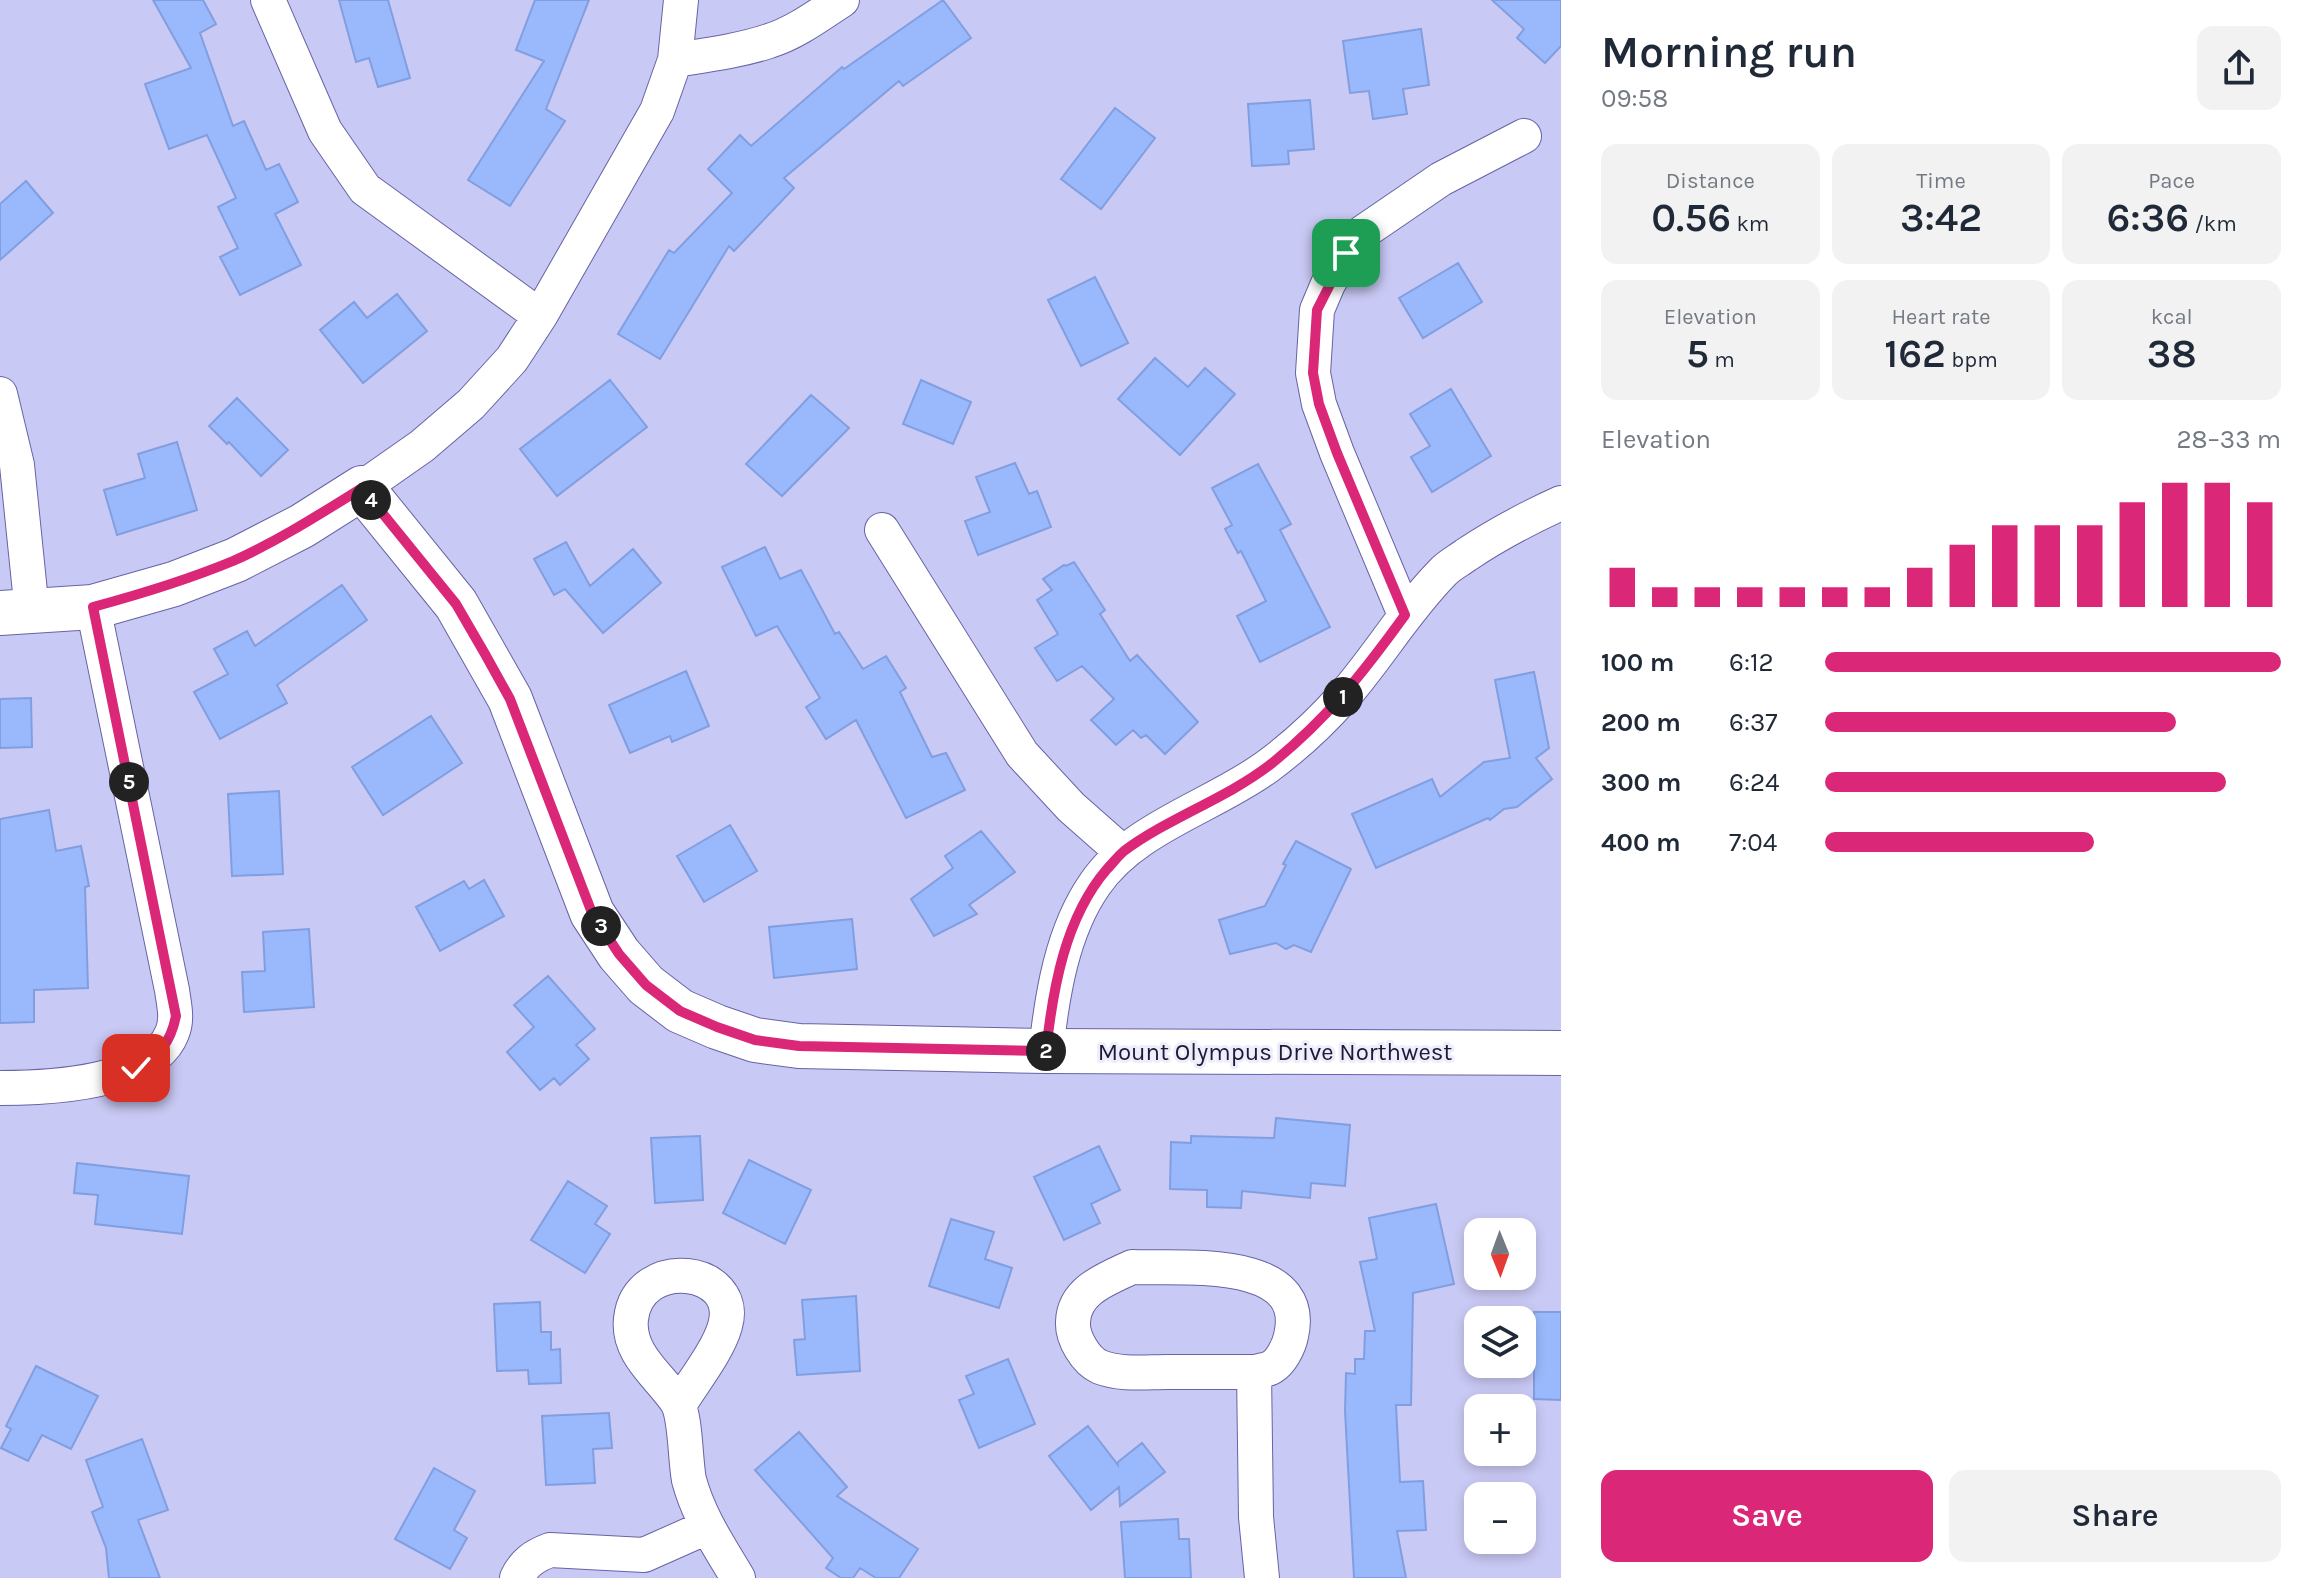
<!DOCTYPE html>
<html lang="en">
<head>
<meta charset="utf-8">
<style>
  body { margin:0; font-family:Karla,sans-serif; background:#f2f2f3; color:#1f2937; height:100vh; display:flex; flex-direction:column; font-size:30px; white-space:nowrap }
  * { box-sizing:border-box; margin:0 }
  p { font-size:26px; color:#747a83 }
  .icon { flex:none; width:44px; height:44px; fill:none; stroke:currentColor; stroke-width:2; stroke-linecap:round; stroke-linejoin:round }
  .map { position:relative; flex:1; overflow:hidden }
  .sheet { display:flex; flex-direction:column; background:#fff; width:760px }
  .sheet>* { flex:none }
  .needle { width:52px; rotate:179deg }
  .buttons { position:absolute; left:1464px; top:1218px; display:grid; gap:16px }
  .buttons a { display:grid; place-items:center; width:72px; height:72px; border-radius:16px; background:#fff; box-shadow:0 4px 12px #0003; font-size:40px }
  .pin { position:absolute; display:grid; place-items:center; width:68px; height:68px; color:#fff; margin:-34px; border-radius:16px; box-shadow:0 4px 12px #0006 }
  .km { position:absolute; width:40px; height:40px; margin:-20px; border-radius:50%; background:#222; color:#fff; font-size:22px; line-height:40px; text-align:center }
  .round { display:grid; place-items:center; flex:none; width:84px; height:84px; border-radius:16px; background:#f2f2f3 }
  .headline { display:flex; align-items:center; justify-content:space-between; height:136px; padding:0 40px }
  h1 { font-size:44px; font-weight:600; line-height:60px }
  .stats { display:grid; grid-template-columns:repeat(3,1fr); gap:12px; height:136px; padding:8px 40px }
  .stats div { display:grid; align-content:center; border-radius:16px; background:#f2f2f3; text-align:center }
  .stats b { font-size:40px; font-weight:600 }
  .stats small { font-size:22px; font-weight:400 }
  .stats p { font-size:22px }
  .chart { height:224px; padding:16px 40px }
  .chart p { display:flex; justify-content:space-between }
  .chart svg { width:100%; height:144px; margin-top:8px; stroke:#db2777; stroke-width:6 }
  .cta { display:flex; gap:16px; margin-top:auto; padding:16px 40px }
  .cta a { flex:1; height:92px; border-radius:16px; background:#db2777; color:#fff; font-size:32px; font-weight:600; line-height:92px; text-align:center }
  .cta a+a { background:#f2f2f3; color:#1f2937 }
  ul { padding:0 40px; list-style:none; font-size:26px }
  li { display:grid; grid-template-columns:128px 96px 1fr; align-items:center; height:60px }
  li i { height:20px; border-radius:10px; background:#db2777 }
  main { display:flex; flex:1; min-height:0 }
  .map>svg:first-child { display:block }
  .building { fill:#9ab9fc; stroke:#819ee0; stroke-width:2 }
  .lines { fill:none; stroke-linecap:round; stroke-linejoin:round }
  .street-casing { stroke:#6763a5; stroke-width:36 }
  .secondary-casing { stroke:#6763a5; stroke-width:46 }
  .street { stroke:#fff; stroke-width:34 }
  .secondary { stroke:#fff; stroke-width:44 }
  .route-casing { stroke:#fff; stroke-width:16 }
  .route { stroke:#db2777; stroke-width:10 }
  .labels { text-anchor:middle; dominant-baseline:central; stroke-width:6; stroke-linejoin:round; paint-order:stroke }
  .street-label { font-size:24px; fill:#1c1a35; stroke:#ededfc }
</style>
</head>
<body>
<main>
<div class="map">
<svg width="1561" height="1578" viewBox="0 0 1561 1578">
  <rect width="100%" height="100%" fill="#c9c9f5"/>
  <path class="building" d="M 153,0 L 203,0 L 216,24 L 200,33 L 233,126 L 244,121 L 266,170 L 279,164 L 298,202 L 275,214 L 301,265 L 240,295 L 220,257 L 238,248 L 218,207 L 236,198 L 207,135 L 169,149 L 145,84 L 191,68 Z
    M 339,0 L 388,0 L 410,78 L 378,87 L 369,58 L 356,62 Z
    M 535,0 L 589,0 L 546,109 L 565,121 L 510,206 L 468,180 L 544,61 L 516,50 Z
    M 943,0 L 971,38 L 903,86 L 899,81 L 784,178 L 794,188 L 734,251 L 729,246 L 660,359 L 618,334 L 669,250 L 674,253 L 732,193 L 708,169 L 740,135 L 751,146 L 842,67 L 844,69 Z
    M 1492,0 L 1561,0 L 1561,46 L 1545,63 L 1517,38 L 1524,29 Z
    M 1421,29 L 1429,85 L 1403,89 L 1407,114 L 1373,119 L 1369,91 L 1350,93 L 1343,41 Z
    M 1310,100 L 1314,149 L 1288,151 L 1289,164 L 1252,166 L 1248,104 Z
    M 1115,108 L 1155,138 L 1101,209 L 1061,179 Z
    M 26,181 L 53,213 L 0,260 L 0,204 Z
    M 1458,263 L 1482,302 L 1423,338 L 1399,298 Z
    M 1095,277 L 1128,343 L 1081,366 L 1048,300 Z
    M 397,294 L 427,331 L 363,383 L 320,330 L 354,302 L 367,318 Z
    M 1155,358 L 1188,387 L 1205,368 L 1235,394 L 1180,455 L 1118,399 Z
    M 610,380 L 647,427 L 557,496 L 520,449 Z
    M 921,380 L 971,402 L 953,444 L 903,424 Z
    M 1451,389 L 1491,456 L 1432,492 L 1411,457 L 1430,446 L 1410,414 Z
    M 811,395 L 849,428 L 782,496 L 746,464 Z
    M 237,398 L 288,450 L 261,476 L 229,442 L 227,444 L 209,426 Z
    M 177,442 L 197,510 L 117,535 L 104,490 L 145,478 L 138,454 Z
    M 1015,463 L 1029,494 L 1037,491 L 1051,527 L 978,555 L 965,521 L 990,512 L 976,477 Z
    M 1258,464 L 1291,524 L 1280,530 L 1330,627 L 1260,662 L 1237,616 L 1266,601 L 1241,551 L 1238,553 L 1225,529 L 1232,525 L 1212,488 Z
    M 566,542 L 590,586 L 633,549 L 661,583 L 603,633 L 565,589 L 554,595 L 534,559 Z
    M 765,547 L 780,579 L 801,570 L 835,634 L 839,632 L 863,669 L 886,656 L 906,688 L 900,692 L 932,757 L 946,753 L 965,790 L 906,818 L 856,720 L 826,739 L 806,707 L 820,698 L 777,626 L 756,636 L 722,567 Z
    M 1074,562 L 1105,610 L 1100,614 L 1130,661 L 1137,655 L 1198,722 L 1165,754 L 1146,735 L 1141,738 L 1133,730 L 1116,745 L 1091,720 L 1114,699 L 1082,666 L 1057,681 L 1035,648 L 1058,634 L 1037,600 L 1052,590 L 1043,579 L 1064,565 L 1066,566 Z
    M 342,585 L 367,620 L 277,685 L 287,703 L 220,739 L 194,692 L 228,674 L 214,649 L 247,631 L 255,646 Z
    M 686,671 L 709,726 L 672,742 L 670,736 L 630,753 L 609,705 Z
    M 1534,672 L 1549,748 L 1536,758 L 1552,779 L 1517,807 L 1504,809 L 1490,820 L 1488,818 L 1376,868 L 1352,814 L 1432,779 L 1440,797 L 1484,762 L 1510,758 L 1495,680 Z
    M 31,698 L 32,747 L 0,748 L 0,699 Z
    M 431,716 L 462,763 L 383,815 L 352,767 Z
    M 279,791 L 283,874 L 232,876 L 228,794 Z
    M 49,810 L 56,851 L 81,846 L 89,886 L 85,887 L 88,988 L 34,990 L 34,1022 L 0,1023 L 0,819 Z
    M 730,825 L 757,871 L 704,902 L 677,856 Z
    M 981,831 L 1015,872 L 969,905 L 977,914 L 934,936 L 911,899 L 953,868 L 945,856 Z
    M 1296,841 L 1351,869 L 1311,952 L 1294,945 L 1286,949 L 1276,943 L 1230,954 L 1219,920 L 1265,906 L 1286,865 L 1283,864 Z
    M 484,880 L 504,916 L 440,951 L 416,907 L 464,881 L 469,889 Z
    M 852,919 L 857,969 L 774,978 L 769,927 Z
    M 309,929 L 314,1007 L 244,1012 L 242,972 L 265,971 L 263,932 Z
    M 548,976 L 595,1029 L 576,1045 L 589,1059 L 560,1085 L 554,1078 L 540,1090 L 507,1052 L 534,1027 L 514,1005 Z
    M 1276,1118 L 1350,1125 L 1345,1186 L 1311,1183 L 1310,1198 L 1242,1191 L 1241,1208 L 1207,1207 L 1207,1190 L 1170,1189 L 1171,1142 L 1191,1143 L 1191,1136 L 1274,1138 Z
    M 700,1136 L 703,1200 L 655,1203 L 651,1138 Z
    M 1099,1146 L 1120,1190 L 1091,1204 L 1100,1223 L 1064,1240 L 1034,1177 Z
    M 749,1160 L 811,1190 L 785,1244 L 723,1213 Z
    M 77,1163 L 189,1176 L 182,1234 L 95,1224 L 98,1195 L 74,1193 Z
    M 568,1181 L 607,1206 L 595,1224 L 610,1234 L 585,1273 L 531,1240 Z
    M 1436,1204 L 1454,1284 L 1413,1293 L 1411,1405 L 1396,1405 L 1400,1482 L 1423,1481 L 1426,1530 L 1397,1531 L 1406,1578 L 1354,1578 L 1345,1411 L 1346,1373 L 1355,1374 L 1355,1359 L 1364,1359 L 1365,1331 L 1375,1331 L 1360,1262 L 1377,1259 L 1369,1218 Z
    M 951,1219 L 994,1232 L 985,1259 L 1012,1268 L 999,1308 L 929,1286 Z
    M 856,1296 L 860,1371 L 797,1375 L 794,1340 L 805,1339 L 802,1300 Z
    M 540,1302 L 541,1332 L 551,1332 L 551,1350 L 560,1349 L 561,1383 L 529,1384 L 528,1370 L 497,1371 L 494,1304 Z
    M 1534,1312 L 1561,1312 L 1561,1400 L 1534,1399 Z
    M 1008,1359 L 1035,1424 L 979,1448 L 959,1400 L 974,1394 L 966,1376 Z
    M 36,1366 L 98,1396 L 71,1449 L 42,1435 L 28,1461 L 1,1448 L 11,1429 L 6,1426 Z
    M 609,1413 L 612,1448 L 593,1449 L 595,1483 L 546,1485 L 542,1416 Z
    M 1088,1426 L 1118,1465 L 1118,1462 L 1142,1443 L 1165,1472 L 1120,1506 L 1119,1487 L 1091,1510 L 1049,1456 Z
    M 799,1432 L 847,1487 L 837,1496 L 918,1549 L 899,1578 L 876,1578 L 860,1568 L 853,1578 L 841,1578 L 826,1568 L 833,1558 L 755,1470 Z
    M 142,1439 L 168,1510 L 138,1520 L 160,1578 L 109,1578 L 106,1548 L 92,1512 L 103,1507 L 86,1460 Z
    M 434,1468 L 475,1491 L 454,1530 L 467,1538 L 450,1569 L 395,1539 Z
    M 1178,1519 L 1179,1539 L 1189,1539 L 1191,1578 L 1125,1578 L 1121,1522 Z"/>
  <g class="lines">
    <g class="street-casing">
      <path id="street" d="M 268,0 L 325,131 L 365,189 L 540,316
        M 675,60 C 707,55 739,51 769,41 C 795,33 819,15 842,0
        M 0,394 L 17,465 L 32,612
        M 362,488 L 422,446 L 471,404 L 512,359 L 540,316 L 657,111 L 675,60 L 681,0
        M 882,530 L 1022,754 L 1071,807 L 1122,852
        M 1405,615 L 1337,453 L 1319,404 L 1313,373 L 1317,310 L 1328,284 L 1346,253 L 1362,233 L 1441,179 L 1524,136
        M 1046,1051 C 1052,995 1062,931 1095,884 C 1134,827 1214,806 1268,766 C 1295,746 1322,721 1344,696 C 1378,657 1405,611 1442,573 C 1448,566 1458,561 1466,555 C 1496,535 1528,518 1561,503
        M 0,1088 C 47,1088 152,1084 172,1033 C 178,1019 174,1005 172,990 L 93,607
        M 1132,1267 C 1180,1269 1310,1255 1291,1336 C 1289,1346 1281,1362 1272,1367 C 1268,1370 1259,1371 1254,1372 C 1225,1372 1197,1372 1168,1372 C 1145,1372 1121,1375 1100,1367 C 1086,1361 1072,1338 1073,1322 C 1074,1290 1107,1279 1132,1267 Z
        M 1254,1372 L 1256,1517 L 1262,1578
        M 679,1405 C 693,1382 718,1351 725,1326 C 742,1267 638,1254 631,1319 C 627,1354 660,1376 677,1402 C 686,1417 685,1460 689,1480 C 699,1517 719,1546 738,1578
        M 517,1578 C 524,1563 534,1556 550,1550 L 644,1555 L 707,1527"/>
    </g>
    <g class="secondary-casing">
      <path id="secondary" d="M 0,613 L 93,607 L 174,584 L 236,560 L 302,526 L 362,488 L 456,604 L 510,699 L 592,913 L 619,954 L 646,985 L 680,1011 L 717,1027 L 755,1040 L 799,1046 L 1046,1051 L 1561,1053"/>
    </g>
    <use href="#street" class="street"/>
    <use href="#secondary" class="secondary"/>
  </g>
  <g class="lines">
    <g class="route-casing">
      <path id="route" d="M 136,1068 C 160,1053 170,1045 176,1016 L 93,607 C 141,594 187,580 233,561 C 278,541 320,514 362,488 L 456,604 L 485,654 L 510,699 L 592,913 L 619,954 L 646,985 L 680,1011 L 717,1027 L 755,1040 L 799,1046 L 1046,1051 C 1053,988 1065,918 1107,869 C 1113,863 1118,856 1124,851 C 1170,817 1226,799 1271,764 C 1327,719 1363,673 1405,615 L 1337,453 L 1319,404 L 1313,373 L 1317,310 L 1346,253"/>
    </g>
    <use href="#route" class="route"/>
  </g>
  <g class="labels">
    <g class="street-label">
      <text x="1275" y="1052">Mount Olympus Drive Northwest</text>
    </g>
  </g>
</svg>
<div class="buttons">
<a><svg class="needle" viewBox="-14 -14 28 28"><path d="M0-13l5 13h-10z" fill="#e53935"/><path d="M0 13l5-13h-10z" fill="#747a83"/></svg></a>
<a><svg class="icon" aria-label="layers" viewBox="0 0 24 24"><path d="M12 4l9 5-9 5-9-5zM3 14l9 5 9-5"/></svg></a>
<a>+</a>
<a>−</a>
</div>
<div class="pin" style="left:1346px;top:253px;background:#1e9e55"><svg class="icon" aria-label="arrive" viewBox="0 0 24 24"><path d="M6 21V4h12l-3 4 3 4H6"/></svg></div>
<div class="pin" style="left:136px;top:1068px;background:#d93025"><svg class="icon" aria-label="check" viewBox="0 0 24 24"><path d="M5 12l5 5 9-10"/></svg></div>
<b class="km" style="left:1343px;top:697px">1</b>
<b class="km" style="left:1046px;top:1051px">2</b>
<b class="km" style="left:601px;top:926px">3</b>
<b class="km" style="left:371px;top:500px">4</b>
<b class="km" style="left:129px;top:782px">5</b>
</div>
<section class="sheet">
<div class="headline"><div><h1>Morning run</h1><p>09:58</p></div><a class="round"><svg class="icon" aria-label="share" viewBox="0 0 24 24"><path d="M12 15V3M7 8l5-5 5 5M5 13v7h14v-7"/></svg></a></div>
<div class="stats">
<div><p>Distance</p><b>0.56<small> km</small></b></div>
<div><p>Time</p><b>3:42</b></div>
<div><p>Pace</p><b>6:36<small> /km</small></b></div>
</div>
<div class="stats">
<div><p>Elevation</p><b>5<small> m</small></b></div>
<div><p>Heart rate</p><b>162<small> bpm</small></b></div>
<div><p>kcal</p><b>38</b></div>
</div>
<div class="chart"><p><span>Elevation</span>28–33 m</p>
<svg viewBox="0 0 160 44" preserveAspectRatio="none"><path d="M5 44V32M15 44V38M25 44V38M35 44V38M45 44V38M55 44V38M65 44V38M75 44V32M85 44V25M95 44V19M105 44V19M115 44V19M125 44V12M135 44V6M145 44V6M155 44V12"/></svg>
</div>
<ul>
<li><b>100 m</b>6:12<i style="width:100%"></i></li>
<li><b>200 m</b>6:37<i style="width:77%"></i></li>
<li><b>300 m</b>6:24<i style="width:88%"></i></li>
<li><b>400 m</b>7:04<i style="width:59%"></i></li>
</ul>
<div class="cta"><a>Save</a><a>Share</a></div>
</section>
</main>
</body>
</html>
